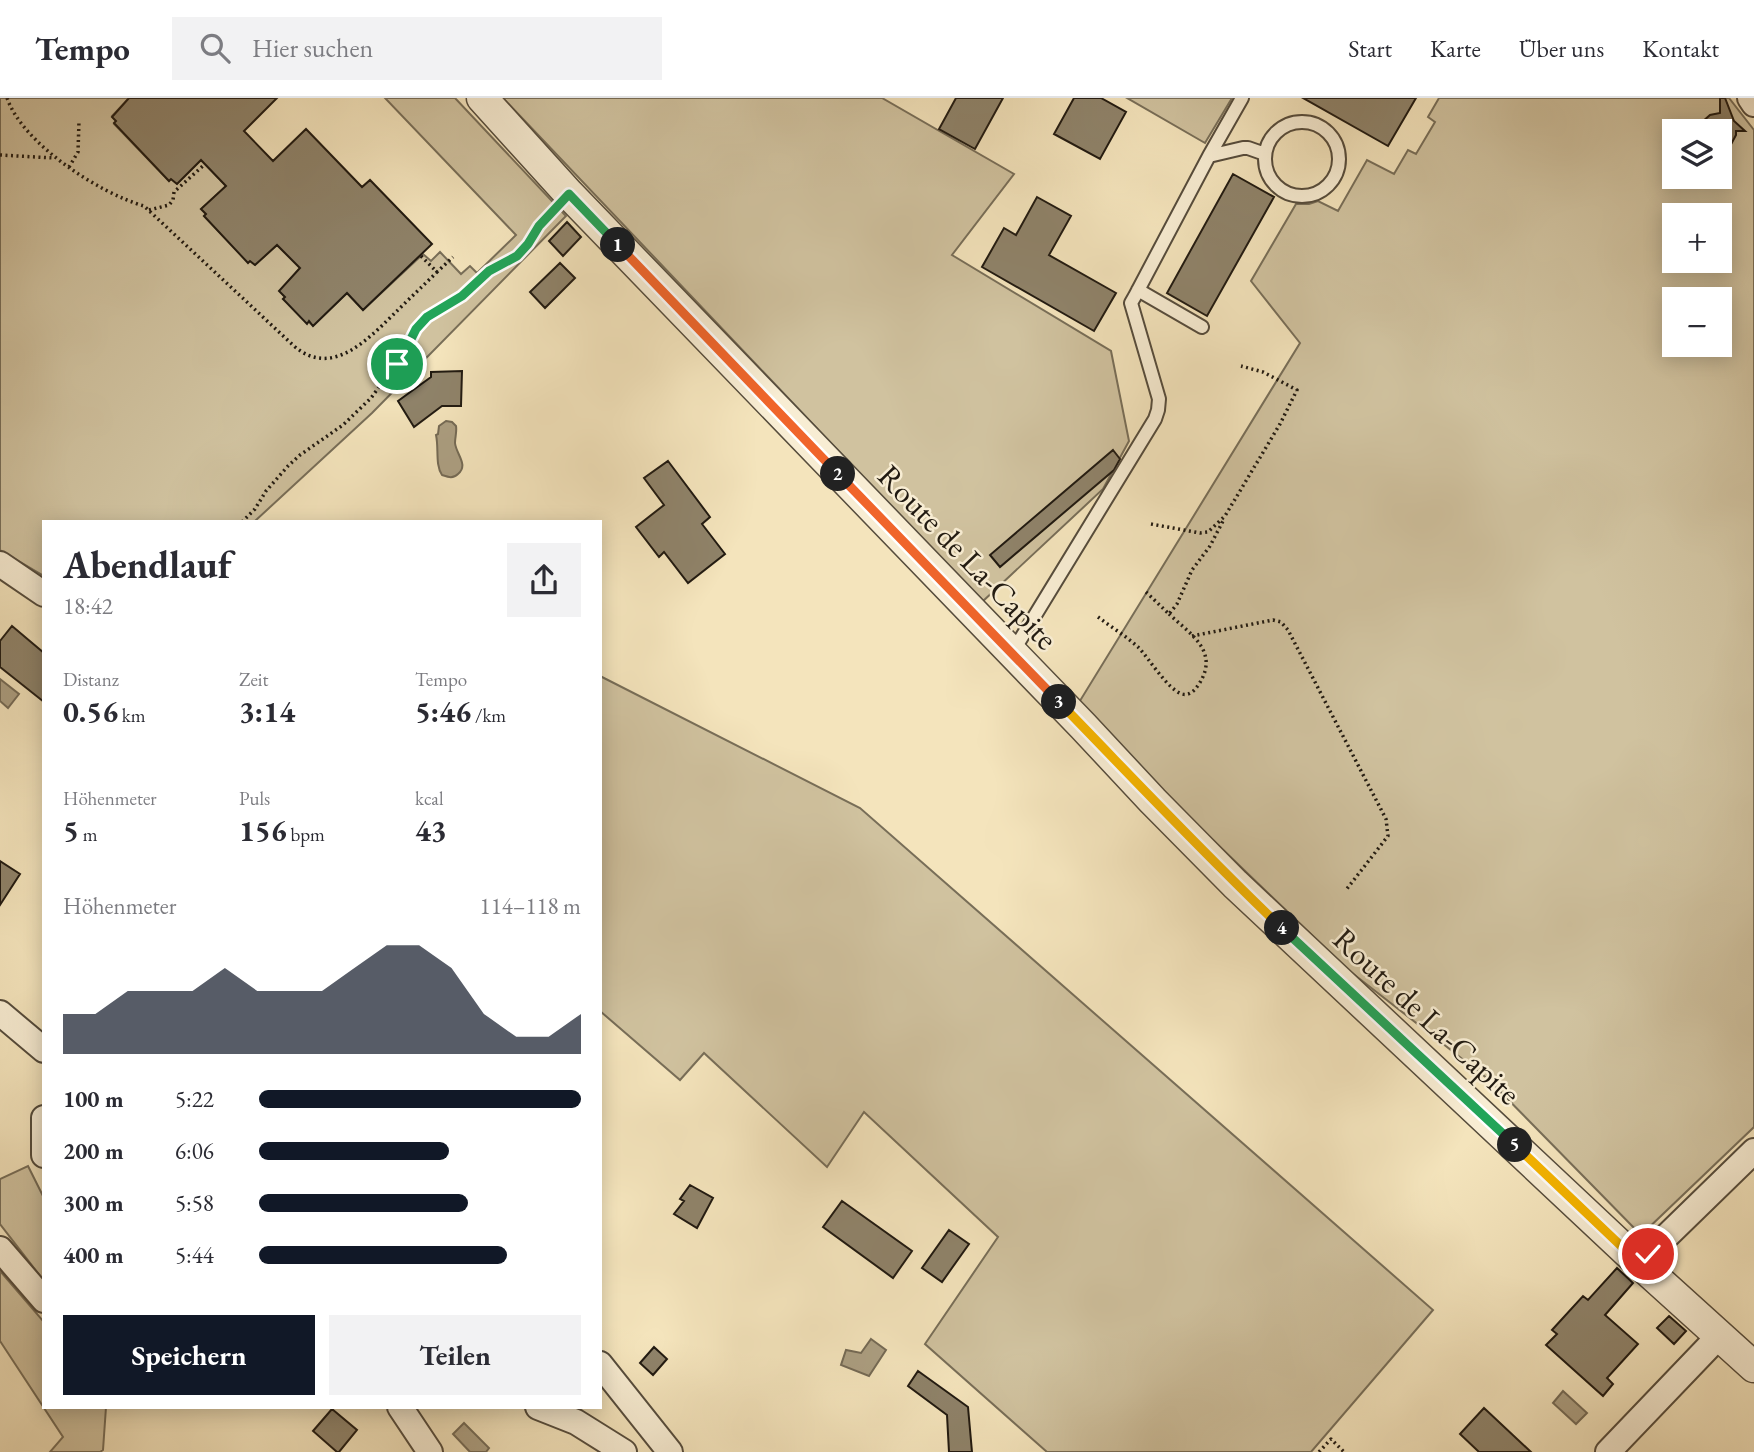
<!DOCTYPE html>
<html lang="de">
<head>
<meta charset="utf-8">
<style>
  body { margin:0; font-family:"EB Garamond",serif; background:#f2f2f3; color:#2b2b33; height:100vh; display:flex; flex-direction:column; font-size:26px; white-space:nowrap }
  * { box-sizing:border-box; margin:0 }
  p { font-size:23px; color:#7c7c81 }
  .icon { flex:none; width:38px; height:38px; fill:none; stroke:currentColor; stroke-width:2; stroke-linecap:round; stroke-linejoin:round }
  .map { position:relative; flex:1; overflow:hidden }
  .side { position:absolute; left:42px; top:422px; width:560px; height:889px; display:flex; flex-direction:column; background:#fff; border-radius:0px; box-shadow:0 4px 18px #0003 }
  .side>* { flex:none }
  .buttons { position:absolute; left:1662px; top:21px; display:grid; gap:14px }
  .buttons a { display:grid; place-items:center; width:70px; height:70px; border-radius:0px; background:#fff; box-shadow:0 4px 18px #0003; font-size:35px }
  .pin { position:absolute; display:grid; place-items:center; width:60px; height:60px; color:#fff; margin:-30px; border:4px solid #fff; border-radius:50%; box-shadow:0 2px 7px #0007 }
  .km { position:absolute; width:35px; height:35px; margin:-18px; border-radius:50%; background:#222; color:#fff; font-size:19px; line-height:35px; text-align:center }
  .round { display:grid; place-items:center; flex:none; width:74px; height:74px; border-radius:0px; background:#f2f2f3 }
  .summary { display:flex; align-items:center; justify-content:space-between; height:119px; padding:0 21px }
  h1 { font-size:38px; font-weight:700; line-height:52px }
  .stats { display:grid; grid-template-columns:repeat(3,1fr); gap:10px; height:119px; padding:7px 21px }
  .stats div { display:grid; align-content:center }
  .stats b { font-size:30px; font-weight:700 }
  .stats small { font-size:19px; font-weight:400 }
  .stats p { font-size:19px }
  .chart { height:196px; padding:14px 21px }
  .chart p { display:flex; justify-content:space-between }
  .chart svg { width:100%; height:126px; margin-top:7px; fill:#111827; opacity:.7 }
  .primary-button { display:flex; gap:14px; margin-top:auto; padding:14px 21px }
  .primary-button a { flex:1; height:80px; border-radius:0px; background:#111827; color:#fff; font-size:28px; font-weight:700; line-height:80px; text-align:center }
  .primary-button a+a { background:#f2f2f3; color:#2b2b33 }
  ul { padding:0 21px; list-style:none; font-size:23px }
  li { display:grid; grid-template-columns:112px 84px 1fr; align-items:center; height:52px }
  li i { height:18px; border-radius:9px; background:#111827 }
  header { display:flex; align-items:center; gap:42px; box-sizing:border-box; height:98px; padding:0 35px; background:#fff; border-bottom:2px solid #e1e1e2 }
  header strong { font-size:33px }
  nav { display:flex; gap:38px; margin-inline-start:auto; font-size:24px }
  .search { width:490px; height:63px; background:#f2f2f3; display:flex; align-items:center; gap:18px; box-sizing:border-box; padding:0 24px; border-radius:0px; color:#7c7c81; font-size:26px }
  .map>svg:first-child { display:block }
  .green { fill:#d0c29f; stroke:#786e58; stroke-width:2; fill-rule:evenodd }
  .water { fill:#ac9f82; stroke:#746a55; stroke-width:2 }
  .building { fill:#8f836a; stroke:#211a11; stroke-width:2 }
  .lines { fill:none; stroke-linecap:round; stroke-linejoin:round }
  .service-casing { stroke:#564c3c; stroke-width:16 }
  .minor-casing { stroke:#564c3c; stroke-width:28 }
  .tertiary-casing { stroke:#564c3c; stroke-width:33 }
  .path { stroke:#211a11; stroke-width:3.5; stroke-dasharray:2 3.5; stroke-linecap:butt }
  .service { stroke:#f8edd3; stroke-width:12 }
  .minor { stroke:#f8edd3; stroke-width:24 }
  .tertiary { stroke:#f8edd3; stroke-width:30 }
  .split-1-casing { stroke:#fff; stroke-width:14 }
  .split-2-casing { stroke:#fff; stroke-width:14 }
  .split-3-casing { stroke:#fff; stroke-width:14 }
  .split-4-casing { stroke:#fff; stroke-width:14 }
  .split-5-casing { stroke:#fff; stroke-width:14 }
  .split-6-casing { stroke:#fff; stroke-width:14 }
  .split-1 { stroke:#22a559; stroke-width:9 }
  .split-2 { stroke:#f0652b; stroke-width:9 }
  .split-3 { stroke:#f0652b; stroke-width:9 }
  .split-4 { stroke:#f5b400; stroke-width:9 }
  .split-5 { stroke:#22a559; stroke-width:9 }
  .split-6 { stroke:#f5b400; stroke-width:9 }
  .labels { text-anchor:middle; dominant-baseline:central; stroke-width:5; stroke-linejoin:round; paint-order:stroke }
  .street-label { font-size:32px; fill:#211a11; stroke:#f8edd3 }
</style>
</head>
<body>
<header>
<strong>Tempo</strong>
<div class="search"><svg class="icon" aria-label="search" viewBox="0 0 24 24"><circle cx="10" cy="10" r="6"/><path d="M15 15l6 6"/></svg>Hier suchen</div>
<nav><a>Start</a><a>Karte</a><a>Über uns</a><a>Kontakt</a></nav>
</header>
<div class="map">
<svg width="1754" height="1354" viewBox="0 0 1754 1354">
  <rect width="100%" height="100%" fill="#f4e4bc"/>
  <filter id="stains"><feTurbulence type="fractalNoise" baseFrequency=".00286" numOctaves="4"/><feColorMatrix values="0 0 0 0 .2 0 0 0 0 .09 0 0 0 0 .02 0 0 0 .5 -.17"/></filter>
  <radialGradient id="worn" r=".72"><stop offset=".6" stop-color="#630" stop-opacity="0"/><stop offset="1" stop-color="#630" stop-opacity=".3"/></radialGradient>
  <path class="green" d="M 0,0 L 129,0 L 112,18 L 116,23 L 114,26 L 169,83 L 171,81 L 177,86 L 201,62 L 226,88 L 201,111 L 206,116 L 204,118 L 248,164 L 250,163 L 255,167 L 277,147 L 300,170 L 280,193 L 285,199 L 283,201 L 313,228 L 347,195 L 363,212 L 423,156 L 431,163 L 440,154 L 461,176 L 470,168 L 477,175 L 516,137 L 385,0 L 455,0 L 566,118 L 372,315 L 255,423 L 44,424 L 44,478 L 0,452 Z
    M 503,0 L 882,0 L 1014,76 L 952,157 L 1111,253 L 1129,343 L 1103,391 L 982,504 Z
    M 1127,0 L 1232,0 L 1205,45 Z
    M 1439,0 L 1729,0 L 1754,32 L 1754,1029 L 1641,1137 L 1488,981 L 1347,871 L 1187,717 L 1078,606 L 1300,245 L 1251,183 L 1296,106 L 1309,106 L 1318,103 L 1338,113 L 1367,62 L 1394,76 L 1408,52 L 1416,56 L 1435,24 L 1428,19 ZM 1675,33 L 1720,33 L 1720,79 L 1675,79 ZM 1675,117 L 1720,117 L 1720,163 L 1675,163 ZM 1675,201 L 1720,201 L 1720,247 L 1675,247 Z
    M 600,578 L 860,710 L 1433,1212 L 1311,1354 L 1047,1354 L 925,1246 L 998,1139 L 864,1014 L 827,1069 L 704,955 L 680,982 L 600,913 Z
    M 28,1068 L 44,1100 L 44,1183 L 0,1126 L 0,1081 Z
    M 0,1173 L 44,1224 L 44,1309 L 106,1309 L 103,1352 L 100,1354 L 50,1354 L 63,1339 L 0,1243 Z"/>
  <path class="water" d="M 446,323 L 452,324 L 456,328 C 457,334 455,339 455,345 C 456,356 469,367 458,376 C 453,381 448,379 442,377 C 435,367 439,350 436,337 L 438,336 L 439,328 Z
    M 0,581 L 19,596 L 8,610 L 0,603 Z
    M 871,1241 L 886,1252 L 869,1278 L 841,1267 L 846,1252 L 861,1255 Z
    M 1563,1293 L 1587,1315 L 1576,1326 L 1553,1305 Z
    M 464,1325 L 489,1350 L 486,1354 L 470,1354 L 453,1336 Z"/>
  <path class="building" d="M 129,0 L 277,0 L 244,33 L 273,63 L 306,31 L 362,89 L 370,82 L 432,146 L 363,212 L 347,195 L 313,228 L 309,223 L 307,226 L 283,201 L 285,199 L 279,193 L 300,170 L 277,147 L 255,167 L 250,163 L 248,165 L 204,118 L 206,116 L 201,111 L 226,88 L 201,62 L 177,86 L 171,81 L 169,83 L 114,25 L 116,23 L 112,19 Z
    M 956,0 L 1003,0 L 975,51 L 939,31 Z
    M 1074,0 L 1101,0 L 1126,14 L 1100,61 L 1054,36 Z
    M 1303,0 L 1416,0 L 1388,48 Z
    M 1720,0 L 1725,0 L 1734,23 L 1745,33 L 1736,33 L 1736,37 L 1720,67 L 1720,33 L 1692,33 L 1710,17 L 1720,15 Z
    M 1233,76 L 1274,99 L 1207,218 L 1167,195 Z
    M 1037,99 L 1071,118 L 1049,157 L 1116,195 L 1094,233 L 982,169 L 1004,130 L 1016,137 Z
    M 567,124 L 581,139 L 563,158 L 549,143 Z
    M 560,165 L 575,180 L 545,210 L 530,194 Z
    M 462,273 L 461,308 L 442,308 L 414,329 L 398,303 L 431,279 L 431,274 Z
    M 1113,352 L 1120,361 L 1114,372 L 1000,469 L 990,457 Z
    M 668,363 L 710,419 L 702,426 L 725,456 L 688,485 L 664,454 L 659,459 L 636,429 L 664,407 L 644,380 Z
    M 12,528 L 44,555 L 44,604 L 0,569 L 0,543 Z
    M 0,763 L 20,776 L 0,807 Z
    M 690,1087 L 713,1100 L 697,1130 L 674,1116 L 684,1103 L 680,1101 Z
    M 842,1103 L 912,1153 L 893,1180 L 823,1129 Z
    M 949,1132 L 969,1146 L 942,1184 L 922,1170 Z
    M 1617,1170 L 1633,1185 L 1605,1217 L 1638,1246 L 1607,1280 L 1613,1286 L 1603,1298 L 1546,1247 L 1557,1236 L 1552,1232 L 1583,1198 L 1588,1202 Z
    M 1669,1218 L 1686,1233 L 1674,1246 L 1657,1230 Z
    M 654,1249 L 667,1261 L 653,1277 L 640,1265 Z
    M 918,1273 L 968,1309 L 972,1354 L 949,1354 L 947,1317 L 908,1288 Z
    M 1484,1310 L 1531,1354 L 1479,1354 L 1460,1336 Z
    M 332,1311 L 357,1332 L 339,1354 L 337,1354 L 313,1333 Z"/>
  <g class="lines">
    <g class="service-casing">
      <path id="service" d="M1265 61a37 37 0 1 1 74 0a37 37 0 1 1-74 0Z
        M 1209,58 L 1242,0
        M 1138,192 L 1202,229
        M 1012,555 L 1155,321 L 1158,312 L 1159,301 L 1131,205 L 1135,198 L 1209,58 L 1243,50 L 1248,50 L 1265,56"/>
    </g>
    <g class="minor-casing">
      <path id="minor" d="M 1750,0 L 1754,6
        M 0,466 L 44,496
        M 0,915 L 44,952
        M 44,1020 L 44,1057
        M 0,1151 L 44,1202
        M 1639,1165 L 1754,1053
        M 600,1266 L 670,1354
        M 400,1309 L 430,1354
        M 538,1309 L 576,1324 L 624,1354
        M 1608,1354 L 1720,1237"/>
    </g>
    <g class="tertiary-casing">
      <path id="tertiary" d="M 482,0 L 569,96 L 1083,628 L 1153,703 L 1235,786 L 1639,1165 L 1754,1269"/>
    </g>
    <path class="path" d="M 7,0 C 23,46 99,95 144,108 L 294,248 C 333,282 371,238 398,212 C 411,199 424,187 437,174
      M 0,57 L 54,60
      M 69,69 L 78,54 L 79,23
      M 149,112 L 169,107 L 173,102 L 174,94 L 205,66
      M 421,158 L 437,174 L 453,159
      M 242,424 L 255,411 L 266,393 L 288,368 L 300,357 L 343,327 L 371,300 L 404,255 L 416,231 L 427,220 L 462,198 L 489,173 L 517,158 L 528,146 L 539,128 L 552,113
      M 1151,426 L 1200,435 L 1208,434 L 1225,418 L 1280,326 L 1297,292 L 1263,274 L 1241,268
      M 1146,494 L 1169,516 L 1177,506 L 1192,472 L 1210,448 L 1223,423
      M 1098,519 C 1111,529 1126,538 1138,549 C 1149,560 1167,591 1182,596 C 1190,598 1195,592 1199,586 C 1220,553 1190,536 1169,516
      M 1192,538 L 1273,522 L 1281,524 L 1288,532 L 1386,721 L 1388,738 L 1346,792
      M 1319,1354 L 1331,1341 L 1344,1354"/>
    <use href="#service" class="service"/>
    <use href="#minor" class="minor"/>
    <use href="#tertiary" class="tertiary"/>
  </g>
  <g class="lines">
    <g class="split-1-casing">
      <path id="split-1" d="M 397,266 L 404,255 L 416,231 L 427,219 L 462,198 L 489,173 L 517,158 L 528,146 L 539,128 L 569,96 L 618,147"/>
    </g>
    <g class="split-2-casing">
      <path id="split-2" d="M 618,147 L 838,376"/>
    </g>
    <g class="split-3-casing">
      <path id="split-3" d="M 838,376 L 1059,604"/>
    </g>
    <g class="split-4-casing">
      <path id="split-4" d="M 1059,604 C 1133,680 1205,757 1282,830"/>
    </g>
    <g class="split-5-casing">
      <path id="split-5" d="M 1282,830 L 1515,1047"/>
    </g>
    <g class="split-6-casing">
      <path id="split-6" d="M 1515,1047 L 1639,1165 L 1648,1156"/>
    </g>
    <use href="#split-1" class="split-1"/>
    <use href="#split-2" class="split-2"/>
    <use href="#split-3" class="split-3"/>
    <use href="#split-4" class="split-4"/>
    <use href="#split-5" class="split-5"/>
    <use href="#split-6" class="split-6"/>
  </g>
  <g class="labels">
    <g class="street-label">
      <text transform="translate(968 459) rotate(46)">Route de La-Capite</text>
      <text transform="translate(1427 918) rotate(43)">Route de La-Capite</text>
    </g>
  </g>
  <rect width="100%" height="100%" filter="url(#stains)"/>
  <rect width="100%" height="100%" fill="url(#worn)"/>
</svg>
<div class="buttons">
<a><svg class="icon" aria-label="layers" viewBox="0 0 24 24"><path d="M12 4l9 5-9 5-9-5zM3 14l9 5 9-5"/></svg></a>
<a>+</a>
<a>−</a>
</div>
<div class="pin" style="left:397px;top:266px;background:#1e9e55"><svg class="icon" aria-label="arrive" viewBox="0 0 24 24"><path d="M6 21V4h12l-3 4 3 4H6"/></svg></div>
<div class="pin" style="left:1648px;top:1156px;background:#d93025"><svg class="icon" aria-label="check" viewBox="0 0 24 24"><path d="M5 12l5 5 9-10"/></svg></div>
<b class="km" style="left:618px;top:147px">1</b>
<b class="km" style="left:838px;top:376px">2</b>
<b class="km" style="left:1059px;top:604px">3</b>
<b class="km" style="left:1282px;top:830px">4</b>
<b class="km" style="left:1515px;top:1047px">5</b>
<section class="side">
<div class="summary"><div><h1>Abendlauf</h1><p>18:42</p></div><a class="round"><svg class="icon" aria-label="share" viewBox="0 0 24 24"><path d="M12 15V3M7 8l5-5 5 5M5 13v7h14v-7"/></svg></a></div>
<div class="stats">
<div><p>Distanz</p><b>0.56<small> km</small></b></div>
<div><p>Zeit</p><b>3:14</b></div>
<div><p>Tempo</p><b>5:46<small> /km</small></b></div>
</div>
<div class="stats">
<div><p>Höhenmeter</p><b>5<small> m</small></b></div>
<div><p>Puls</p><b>156<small> bpm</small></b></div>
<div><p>kcal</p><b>43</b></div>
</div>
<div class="chart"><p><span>Höhenmeter</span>114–118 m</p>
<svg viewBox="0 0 160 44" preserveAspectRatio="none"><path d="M0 44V30L10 30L20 22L30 22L40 22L50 14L60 22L70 22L80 22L90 14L100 6L110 6L120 14L130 30L140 38L150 38L160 30V44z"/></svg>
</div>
<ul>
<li><b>100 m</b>5:22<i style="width:100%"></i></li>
<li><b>200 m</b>6:06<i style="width:59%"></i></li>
<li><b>300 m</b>5:58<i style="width:65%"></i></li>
<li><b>400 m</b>5:44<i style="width:77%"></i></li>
</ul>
<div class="primary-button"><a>Speichern</a><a>Teilen</a></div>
</section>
</div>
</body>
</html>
